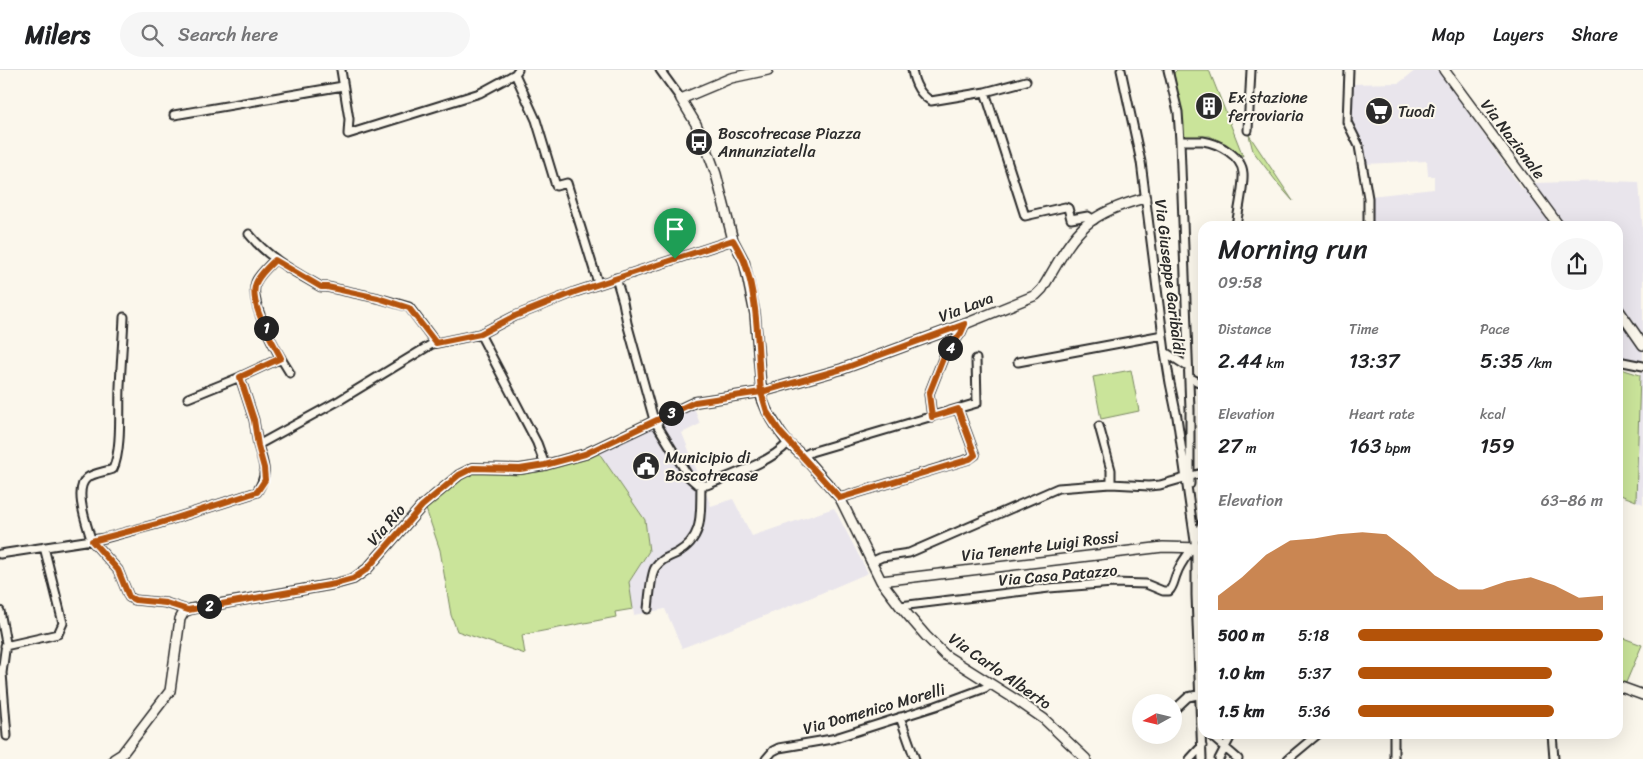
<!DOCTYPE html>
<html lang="en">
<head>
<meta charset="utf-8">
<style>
  body { margin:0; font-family:Sriracha,sans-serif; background:#f6f6f6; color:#202124; height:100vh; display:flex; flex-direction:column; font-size:19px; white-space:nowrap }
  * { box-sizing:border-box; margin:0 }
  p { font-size:16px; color:#757577 }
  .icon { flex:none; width:28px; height:28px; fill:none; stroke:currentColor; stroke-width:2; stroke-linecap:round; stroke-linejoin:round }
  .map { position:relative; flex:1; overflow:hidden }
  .panel { position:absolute; left:1198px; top:151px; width:425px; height:518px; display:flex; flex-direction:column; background:#fff; border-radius:15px; box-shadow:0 5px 20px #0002 }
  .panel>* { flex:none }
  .needle { width:32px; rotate:262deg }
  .buttons { position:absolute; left:1132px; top:624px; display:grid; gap:10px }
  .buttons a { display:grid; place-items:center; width:50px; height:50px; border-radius:50%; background:#fff; box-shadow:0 5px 20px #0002; font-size:25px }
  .pin { position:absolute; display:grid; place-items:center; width:42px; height:42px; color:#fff; margin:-51px -21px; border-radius:50% 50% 50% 0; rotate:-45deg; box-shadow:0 0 5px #0007 }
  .pin .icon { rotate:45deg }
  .km { position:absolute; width:25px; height:25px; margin:-12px; border-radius:50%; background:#222; color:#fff; font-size:14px; line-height:25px; text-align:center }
  .round { display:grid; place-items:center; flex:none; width:52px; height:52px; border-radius:26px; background:#f6f6f6 }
  .head { display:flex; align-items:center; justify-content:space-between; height:85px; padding:0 20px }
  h1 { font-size:28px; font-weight:600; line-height:38px }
  .metrics { display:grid; grid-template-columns:repeat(3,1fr); gap:8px; height:85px; padding:5px 20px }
  .metrics div { display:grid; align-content:center }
  .metrics b { font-size:21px; font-weight:600 }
  .metrics small { font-size:14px; font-weight:400 }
  .metrics p { font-size:14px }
  .chart { height:140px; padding:10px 20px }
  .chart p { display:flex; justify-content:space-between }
  .chart svg { width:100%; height:90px; margin-top:5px; fill:#b45309; opacity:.7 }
  ul { padding:0 20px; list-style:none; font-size:16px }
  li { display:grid; grid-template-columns:80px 60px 1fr; align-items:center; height:38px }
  li i { height:12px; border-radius:6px; background:#b45309 }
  header { display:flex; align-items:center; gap:30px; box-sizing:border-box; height:70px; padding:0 25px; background:#fff; border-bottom:1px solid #e0e0e0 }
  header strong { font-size:24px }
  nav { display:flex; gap:28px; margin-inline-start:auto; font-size:18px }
  .search { width:350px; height:45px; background:#f6f6f6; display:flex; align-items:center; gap:12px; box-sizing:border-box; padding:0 18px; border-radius:28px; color:#757577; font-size:19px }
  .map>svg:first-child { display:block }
  .built { fill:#e9e5ec }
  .green { fill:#cae49a; stroke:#7a8862 }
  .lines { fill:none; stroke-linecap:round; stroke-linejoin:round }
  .minor-casing { stroke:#2b2b2b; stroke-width:11 }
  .tertiary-casing { stroke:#2b2b2b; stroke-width:12 }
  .minor { stroke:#fbf7ec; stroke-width:7 }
  .tertiary { stroke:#fbf7ec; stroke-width:9 }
  .route-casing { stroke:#fff; stroke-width:10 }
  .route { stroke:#b45309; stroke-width:6 }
  .labels { text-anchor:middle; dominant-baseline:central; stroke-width:4; stroke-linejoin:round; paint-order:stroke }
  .poi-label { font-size:16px; fill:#2b2b2b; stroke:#fbf7ec; text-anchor:start }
  .street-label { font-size:16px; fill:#2b2b2b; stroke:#fbf7ec }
</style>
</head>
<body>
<header>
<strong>Milers</strong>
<div class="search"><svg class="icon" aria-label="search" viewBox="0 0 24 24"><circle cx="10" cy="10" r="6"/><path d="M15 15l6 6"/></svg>Search here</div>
<nav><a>Map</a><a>Layers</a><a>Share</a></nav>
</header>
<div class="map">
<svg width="1643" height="689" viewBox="0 0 1643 689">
  <rect width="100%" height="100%" fill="#fbf7ec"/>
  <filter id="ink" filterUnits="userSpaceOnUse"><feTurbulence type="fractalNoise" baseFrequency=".02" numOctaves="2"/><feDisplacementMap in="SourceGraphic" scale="10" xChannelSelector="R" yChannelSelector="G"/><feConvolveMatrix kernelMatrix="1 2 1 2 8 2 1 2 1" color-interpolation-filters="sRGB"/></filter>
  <g filter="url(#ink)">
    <path class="built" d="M 1416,0 L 1438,0 L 1522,119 L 1534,113 L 1609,111 L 1639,112 L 1643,163 L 1643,293 L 1618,285 L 1618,156 L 1372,156 L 1370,126 L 1434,119 L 1434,106 L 1428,106 L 1427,91 L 1365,94 L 1349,52 L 1350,14 L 1399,13 Z
      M 1640,302 L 1643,302 L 1643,434 L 1636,431 Z
      M 694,337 L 700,354 L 682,363 L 711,436 L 733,429 L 752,466 L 834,438 L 868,503 L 805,530 L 682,578 L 665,539 L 634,545 L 629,512 L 649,481 L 645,450 L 599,383 Z"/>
    <path class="green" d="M 1177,0 L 1209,0 L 1243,86 L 1210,66 L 1184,67 L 1174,3 Z
      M 1249,65 L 1293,131 L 1279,115 L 1253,81 Z
      M 1618,298 L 1640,305 L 1636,431 L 1618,424 Z
      M 1131,300 L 1139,341 L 1101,349 L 1093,307 Z
      M 599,383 L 645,450 L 649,481 L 629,512 L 633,539 L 615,542 L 616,547 L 522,565 L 525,584 L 457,561 L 451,545 L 440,480 L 426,439 L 470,403 L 483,402 L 516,405 L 543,401 Z
      M 1618,566 L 1642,575 L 1625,615 L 1618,612 Z"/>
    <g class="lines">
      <g class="minor-casing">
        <path id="minor" d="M 341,0 L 349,49 L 348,64 L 480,23 L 515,4 L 518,0
          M 660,0 L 681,29
          M 912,0 C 914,13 919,24 931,31 L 985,22 L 1026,11
          M 1121,0 L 1141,92 L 1165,282 L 1170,313 L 1177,347 L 1196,478 L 1196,525 L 1202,689
          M 1168,0 L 1178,42 L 1180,71 L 1190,339 L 1190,414
          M 1349,0 L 1347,52 L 1359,76 L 1368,128 L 1368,156
          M 515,4 L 536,50 L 556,116 L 567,113 L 598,213
          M 985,22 L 1025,146 L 1065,137 L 1068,138 L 1071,149 L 1088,146 L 1094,150
          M 174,45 L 343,16
          M 1248,60 L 1251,0
          M 1180,71 C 1188,71 1196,71 1203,71 C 1218,73 1242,86 1243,103 C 1244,116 1238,142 1236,156
          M 249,164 C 268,188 295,202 321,217 L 327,217 L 378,228 L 409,237 L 436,273
          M 275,189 C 269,196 261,203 257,210 C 246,230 279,286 290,303
          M 616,208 L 623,232 L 627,253 L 654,350 L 689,407 L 697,414 L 707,415 C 731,405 771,392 788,373
          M 480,264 L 537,373 L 545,395
          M 1165,282 L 1188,297
          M 1618,291 L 1643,296
          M 1018,292 L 1163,265
          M 240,307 L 254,350 L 258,375
          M 1189,307 L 1202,314
          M 188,328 L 240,307 L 281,288
          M 932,347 L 929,324 L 944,286 L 961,263 L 965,254
          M 1099,356 L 1111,400 L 1111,414
          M 803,386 L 811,382 L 977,333 L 976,289
          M 840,428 L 969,389 L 975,385 L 958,339
          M 91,469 C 87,455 73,419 87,408 C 93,403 105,402 113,399 C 122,380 119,339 120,317 C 121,294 123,270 124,247
          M 1195,469 L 1202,454
          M 92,471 L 118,500 L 129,527 L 135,530 L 166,533 L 187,540
          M 0,484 L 105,468 L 157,454 L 257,422 C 269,402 264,396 258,375 L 340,330 L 432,274 L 480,264 L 515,246 L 575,222 L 733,170
          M 871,492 L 882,487 L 909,483 L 1058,418 L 1111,414 L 1149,416 L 1160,415 L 1202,403
          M 900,536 L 1049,518 L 1113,513 L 1146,514 L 1163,521 L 1169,521 C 1174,516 1174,509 1177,503 C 1180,494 1187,486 1192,478
          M 648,539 C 649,531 651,503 655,498 C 661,489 669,487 677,483 C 705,467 700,443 701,415
          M 0,541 L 6,573 L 2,603 L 7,666
          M 5,576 L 58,564 L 63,553 L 44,477
          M 1174,640 L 1188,627 L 1202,624
          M 900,647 L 915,689
          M 1209,664 L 1238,689
          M 1394,664 L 1394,689
          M 1552,664 L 1554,689
          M 766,689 L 773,681 L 779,678 L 832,669 L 936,636 L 985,618 L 990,614
          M 1190,689 L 1202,676
          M 1219,689 L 1232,664
          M 1288,689 L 1318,664"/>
      </g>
      <g class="tertiary-casing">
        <path id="tertiary" d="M 768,0 L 731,8 L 681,29 L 696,54 L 708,82 L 716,104 L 733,170 L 744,191 L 755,244 L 762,329 L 767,341 L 780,362 L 788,373 L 803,386 L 840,428 L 881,511 L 900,536 L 926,566 L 945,585 L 1018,631 L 1044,649 L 1086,689
          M 1444,0 L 1559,156
          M 1618,239 L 1643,275
          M 881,511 L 1163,477 L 1202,478
          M 1618,616 L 1643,625
          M 114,689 L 122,684 L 170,621 L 180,549 L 184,542 L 191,539 L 335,514 L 353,509 L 367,499 L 422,436 L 459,405 L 473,398 L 520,399 L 545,395 L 585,384 L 695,332 L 761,322 L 842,299 L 965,254 L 1036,225 L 1042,219 C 1056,197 1067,172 1086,155 C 1101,142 1126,133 1145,128"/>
      </g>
      <use href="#minor" class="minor"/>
      <use href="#tertiary" class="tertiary"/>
    </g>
  </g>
  <g class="lines" filter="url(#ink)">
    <g class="route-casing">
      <path id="route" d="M 675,189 L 575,222 L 515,246 L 480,264 L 436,273 L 409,238 L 378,228 L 327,217 L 321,217 L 275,190 C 269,196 261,203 257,211 C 246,230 272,270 281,288 L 240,307 L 254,350 L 258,376 L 264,398 L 265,410 L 257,422 L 157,454 L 92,471 L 118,500 L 129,527 L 135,530 L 166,533 L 188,540 L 335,514 L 353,509 L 367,499 L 422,436 L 459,405 L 473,398 L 520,399 L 545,395 L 585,384 L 695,332 L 761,322 L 767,342 L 780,362 L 840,428 L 970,389 L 975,385 L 958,339 L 932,347 L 929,324 L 944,286 L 961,263 L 965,254 L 842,299 L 761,322 C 757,279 759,231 744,191 C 741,184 737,177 733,170 L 675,189"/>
    </g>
    <use href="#route" class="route"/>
  </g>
  <defs>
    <g id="building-disc" transform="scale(1.4375)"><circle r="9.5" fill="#2b2b2b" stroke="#fbf7ec"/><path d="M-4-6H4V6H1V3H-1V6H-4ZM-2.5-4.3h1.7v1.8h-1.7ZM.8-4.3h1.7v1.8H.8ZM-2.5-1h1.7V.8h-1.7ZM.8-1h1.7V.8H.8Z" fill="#fff"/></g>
    <g id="supermarket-disc" transform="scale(1.4375)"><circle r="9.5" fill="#2b2b2b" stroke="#fbf7ec"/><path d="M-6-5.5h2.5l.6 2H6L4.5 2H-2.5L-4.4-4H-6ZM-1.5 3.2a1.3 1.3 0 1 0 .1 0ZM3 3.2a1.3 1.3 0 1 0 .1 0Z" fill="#fff"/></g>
    <g id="bus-disc" transform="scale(1.4375)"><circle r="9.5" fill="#2b2b2b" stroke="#fbf7ec"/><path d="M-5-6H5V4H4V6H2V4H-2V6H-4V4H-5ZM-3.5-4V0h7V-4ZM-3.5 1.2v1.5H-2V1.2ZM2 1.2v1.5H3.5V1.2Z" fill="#fff"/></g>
    <g id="civic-disc" transform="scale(1.4375)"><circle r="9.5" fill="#2b2b2b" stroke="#fbf7ec"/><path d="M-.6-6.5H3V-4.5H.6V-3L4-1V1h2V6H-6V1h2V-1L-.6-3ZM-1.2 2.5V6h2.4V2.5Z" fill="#fff"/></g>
  </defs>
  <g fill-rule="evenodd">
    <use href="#building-disc" x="1209" y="36"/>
    <use href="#supermarket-disc" x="1379" y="41"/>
    <use href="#bus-disc" x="699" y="72"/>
    <use href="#civic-disc" x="646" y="396"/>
  </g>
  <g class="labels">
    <g class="poi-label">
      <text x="1228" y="27">Ex stazione<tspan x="1228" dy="18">ferroviaria</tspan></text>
      <text x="1398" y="41">Tuodì</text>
      <text x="718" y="63">Boscotrecase Piazza<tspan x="718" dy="18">Annunziatella</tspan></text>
      <text x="665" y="387">Municipio di<tspan x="665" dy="18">Boscotrecase</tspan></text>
    </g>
    <g class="street-label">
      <text transform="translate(1513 69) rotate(53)">Via Nazionale</text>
      <text transform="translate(1170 207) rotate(83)">Via Giuseppe Garibaldi</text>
      <text transform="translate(966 237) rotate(-21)">Via Lava</text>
      <text transform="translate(386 455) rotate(-49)">Via Rio</text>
      <text transform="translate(1040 476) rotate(-7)">Via Tenente Luigi Rossi</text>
      <text transform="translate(1058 505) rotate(-5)">Via Casa Patazzo</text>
      <text transform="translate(1000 601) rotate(35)">Via Carlo Alberto</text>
      <text transform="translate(874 639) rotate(-16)">Via Domenico Morelli</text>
    </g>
  </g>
</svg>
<div class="buttons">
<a><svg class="needle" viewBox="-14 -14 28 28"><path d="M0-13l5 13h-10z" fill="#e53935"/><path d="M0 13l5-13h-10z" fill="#757577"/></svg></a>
</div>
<div class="pin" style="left:675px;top:189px;background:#1e9e55"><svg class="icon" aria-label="arrive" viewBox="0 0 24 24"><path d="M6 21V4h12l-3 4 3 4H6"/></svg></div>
<b class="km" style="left:266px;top:258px">1</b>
<b class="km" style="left:209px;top:536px">2</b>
<b class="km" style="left:671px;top:343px">3</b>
<b class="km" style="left:950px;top:278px">4</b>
<section class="panel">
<div class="head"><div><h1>Morning run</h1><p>09:58</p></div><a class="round"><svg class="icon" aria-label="share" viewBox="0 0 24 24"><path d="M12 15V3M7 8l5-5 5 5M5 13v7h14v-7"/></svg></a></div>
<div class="metrics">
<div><p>Distance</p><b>2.44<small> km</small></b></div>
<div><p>Time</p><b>13:37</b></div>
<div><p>Pace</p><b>5:35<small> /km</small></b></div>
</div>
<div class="metrics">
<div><p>Elevation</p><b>27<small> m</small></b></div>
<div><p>Heart rate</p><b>163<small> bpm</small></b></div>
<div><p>kcal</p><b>159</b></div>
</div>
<div class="chart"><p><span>Elevation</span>63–86 m</p>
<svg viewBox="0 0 160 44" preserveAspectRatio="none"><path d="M0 44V37L10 28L20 17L30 10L40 9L50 7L60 6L70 7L80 16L90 27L100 34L110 34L120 30L130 28L140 32L150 38L160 37V44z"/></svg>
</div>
<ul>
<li><b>500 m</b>5:18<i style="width:100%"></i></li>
<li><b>1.0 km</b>5:37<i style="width:79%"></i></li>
<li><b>1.5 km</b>5:36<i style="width:80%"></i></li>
</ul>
</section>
</div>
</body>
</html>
